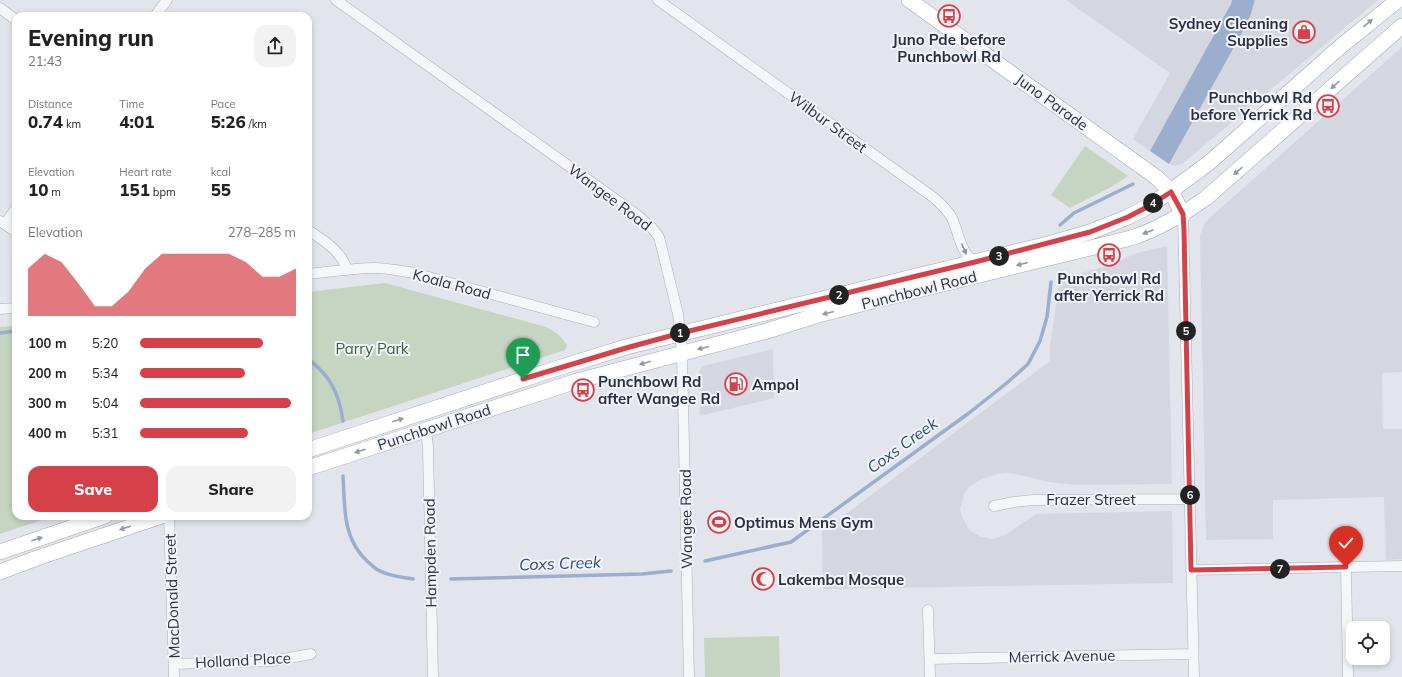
<!DOCTYPE html>
<html lang="en">
<head>
<meta charset="utf-8">
<style>
  body { margin:0; font-family:Mulish,sans-serif; background:#f2f2f2; color:#222; height:100vh; display:flex; flex-direction:column; font-size:15px; white-space:nowrap }
  * { box-sizing:border-box; margin:0 }
  p { font-size:13px; color:#767676 }
  .icon { flex:none; width:22px; height:22px; fill:none; stroke:currentColor; stroke-width:2; stroke-linecap:round; stroke-linejoin:round }
  .map { position:relative; flex:1; overflow:hidden }
  .side { position:absolute; left:12px; top:12px; width:300px; height:508px; display:flex; flex-direction:column; background:#fff; border-radius:12px; box-shadow:0 2px 6px #0003 }
  .side>* { flex:none }
  .tools { position:absolute; left:1346px; top:621px; display:grid; gap:8px }
  .tools a { display:grid; place-items:center; width:44px; height:44px; border-radius:8px; background:#fff; box-shadow:0 2px 6px #0003; font-size:20px }
  .pin { position:absolute; display:grid; place-items:center; width:34px; height:34px; color:#fff; margin:-41px -17px; border-radius:50% 50% 50% 0; rotate:-45deg; box-shadow:0 0 4px #0007 }
  .pin .icon { rotate:45deg }
  .km { position:absolute; width:20px; height:20px; margin:-10px; border-radius:50%; background:#222; color:#fff; font-size:11px; line-height:20px; text-align:center }
  .round { display:grid; place-items:center; flex:none; width:42px; height:42px; border-radius:12px; background:#f2f2f2 }
  .headline { display:flex; align-items:center; justify-content:space-between; height:68px; padding:0 16px }
  h1 { font-size:22px; font-weight:800; line-height:30px }
  .metrics { display:grid; grid-template-columns:repeat(3,1fr); gap:6px; height:68px; padding:4px 16px }
  .metrics div { display:grid; align-content:center }
  .metrics b { font-size:17px; font-weight:800 }
  .metrics small { font-size:11px; font-weight:400 }
  .metrics p { font-size:11px }
  .chart { height:112px; padding:8px 16px }
  .chart p { display:flex; justify-content:space-between }
  .chart svg { width:100%; height:72px; margin-top:4px; fill:#d64149; opacity:.7 }
  .button { display:flex; gap:8px; margin-top:auto; padding:8px 16px }
  .button a { flex:1; height:46px; border-radius:12px; background:#d64149; color:#fff; font-size:16px; font-weight:800; line-height:46px; text-align:center }
  .button a+a { background:#f2f2f2; color:#222 }
  ul { padding:0 16px; list-style:none; font-size:13px }
  li { display:grid; grid-template-columns:64px 48px 1fr; align-items:center; height:30px }
  li i { height:10px; border-radius:5px; background:#d64149 }
  .map>svg:first-child { display:block }
  .built { fill:#d4d7e0 }
  .green { fill:#c5d5c2 }
  .water { fill:#9baecd }
  .lines { fill:none; stroke-linecap:round; stroke-linejoin:round }
  .stream { stroke:#9baecd; stroke-width:3.5 }
  .minor-casing { stroke:#aaafb9; stroke-width:11 }
  .primary-casing { stroke:#a0a7b7; stroke-width:16 }
  .minor { stroke:#f5f6f9; stroke-width:10 }
  .primary { stroke:#fff; stroke-width:15 }
  .oneway { fill:#9498a2 }
  .oneway2 { fill:#8f939e }
  .route-casing { stroke:#fff; stroke-width:8 }
  .route { stroke:#d64149; stroke-width:5 }
  .labels { text-anchor:middle; dominant-baseline:central; stroke-width:4; stroke-linejoin:round; paint-order:stroke }
  .poi-label { font-size:15px; font-weight:bold; fill:#293044; stroke:#f2f4f8; text-anchor:start }
  .street-label { font-size:15px; fill:#293044; stroke:#f2f4f8 }
  .park-label { font-size:15px; fill:#396135; stroke:#f2f4f8 }
  .water-label { font-size:16px; font-style:italic; fill:#304a7a; stroke:#f2f4f8 }
</style>
</head>
<body>
<div class="map">
<svg width="1402" height="677" viewBox="0 0 1402 677">
  <rect width="100%" height="100%" fill="#e2e5eb"/>
  <path class="built" d="M 1066,0 L 1232,0 L 1231,4 L 1150,151 L 1133,139 L 1170,73 Z
    M 1255,0 L 1378,0 L 1182,164 L 1174,166 L 1169,164 L 1243,31 L 1251,14 Z
    M 1402,47 L 1402,372 L 1382,373 L 1383,429 L 1402,429 L 1402,559 L 1386,560 L 1384,497 L 1273,500 L 1273,539 L 1206,540 L 1200,235 L 1205,222 Z
    M 1167,246 L 1172,484 L 1077,485 L 1049,482 L 1016,474 L 1008,473 L 997,474 L 980,480 L 969,487 L 964,494 L 960,509 L 962,516 L 969,530 L 981,537 L 992,539 L 1005,535 L 1036,514 L 1172,511 L 1173,583 L 823,589 L 822,532 L 1050,361 L 1050,346 L 1060,279 L 1110,265 L 1137,253 Z
    M 773,349 L 774,398 L 700,416 L 699,371 L 703,366 Z"/>
  <path class="green" d="M 1085,146 L 1128,176 L 1111,187 L 1070,208 L 1051,195 Z
    M 385,283 L 546,327 C 556,332 561,336 567,345 L 565,350 L 308,434 L 308,292 Z
    M 16,326 L 16,516 L 54,516 L 0,534 L 0,327 Z
    M 779,636 L 780,677 L 705,677 L 704,638 Z"/>
  <path class="water" d="M 1232,0 L 1255,0 L 1251,14 L 1243,31 L 1169,164 L 1150,151 L 1231,4 Z"/>
  <g class="lines">
    <path class="stream" d="M 1060,225 L 1074,213 L 1133,184
      M 0,333 L 16,331
      M 308,359 C 331,376 339,394 343,421
      M 343,476 C 345,508 342,538 368,562 C 371,564 374,568 378,570 C 388,576 401,577 413,579
      M 705,561 L 791,542 L 969,413 L 1008,382 L 1028,364 L 1040,341 L 1047,317 L 1051,282
      M 451,579 L 642,574 L 671,571"/>
    <g class="minor-casing">
      <path id="minor" d="M 336,0 L 636,214 L 652,228 L 659,237 L 678,314 L 682,353 L 689,677
        M 658,0 L 933,197 C 940,203 947,209 952,218 C 959,233 960,253 975,262
        M 0,8 L 16,20
        M 155,16 L 167,0
        M 1183,215 L 1194,677
        M 0,221 L 16,232
        M 5,224 L 16,208
        M 308,230 C 324,241 341,250 347,270
        M 308,274 C 330,272 352,268 374,268 C 387,268 401,271 414,273 L 594,322
        M 0,309 L 16,308
        M 426,430 L 428,447 L 433,677
        M 994,506 L 1014,502 L 1033,500 L 1190,499
        M 169,516 L 174,677
        M 1346,567 L 1348,677
        M 1191,570 L 1402,566
        M 928,610 L 930,677
        M 930,659 L 1193,654
        M 174,664 L 272,661 L 311,654"/>
    </g>
    <g class="primary-casing">
      <path id="primary" d="M 909,0 L 1156,177 L 1171,191 L 1183,215
        M 308,450 L 555,369 L 626,347 L 1048,244 L 1090,232 L 1128,217 L 1147,207 L 1171,191 L 1210,162 L 1340,47 L 1398,0
        M 308,468 L 577,381 L 767,331 L 818,315 L 873,301 L 1131,238 C 1159,229 1182,215 1206,198 L 1402,26
        M 0,552 L 105,516
        M 0,572 L 37,558 L 162,516"/>
    </g>
    <use href="#minor" class="minor"/>
    <use href="#primary" class="primary"/>
  </g>
  <defs><path id="oneway-solid" d="M-6-.8H1V-3.2L6.5 0L1 3.2V.8H-6Z"/></defs>
  <g class="oneway">
    <use href="#oneway-solid" transform="translate(1368 23) rotate(-40)"/>
    <use href="#oneway-solid" transform="translate(1335 85) rotate(138)"/>
    <use href="#oneway-solid" transform="translate(1238 171) rotate(138)"/>
    <use href="#oneway-solid" transform="translate(1148 232) rotate(159)"/>
    <use href="#oneway-solid" transform="translate(1022 264) rotate(166)"/>
    <use href="#oneway-solid" transform="translate(828 313) rotate(166)"/>
    <use href="#oneway-solid" transform="translate(703 348) rotate(166)"/>
    <use href="#oneway-solid" transform="translate(645 363) rotate(164)"/>
    <use href="#oneway-solid" transform="translate(398 420) rotate(-18)"/>
    <use href="#oneway-solid" transform="translate(360 451) rotate(162)"/>
    <use href="#oneway-solid" transform="translate(125 528) rotate(162)"/>
    <use href="#oneway-solid" transform="translate(37 539) rotate(-18)"/>
  </g>
  <use class="oneway2" href="#oneway-solid" transform="translate(964 249) rotate(66)"/>
  <g class="lines">
    <g class="route-casing">
      <path id="route" d="M 523,379 L 626,348 L 681,333 L 975,262 L 1090,232 L 1128,217 L 1147,207 L 1171,192 L 1183,214 L 1184,230 L 1191,570 L 1346,567"/>
    </g>
    <use href="#route" class="route"/>
  </g>
  <defs>
    <g id="bus-ring" transform="scale(1.15)"><circle r="9.5" fill="#f2f4f8" stroke="#d64149" stroke-width="1.5"/><path d="M-5-6H5V4H4V6H2V4H-2V6H-4V4H-5ZM-3.5-4V0h7V-4ZM-3.5 1.2v1.5H-2V1.2ZM2 1.2v1.5H3.5V1.2Z" fill="#d64149"/></g>
    <g id="shop-ring" transform="scale(1.15)"><circle r="9.5" fill="#f2f4f8" stroke="#d64149" stroke-width="1.5"/><path d="M-5-2.5h2.3a2.7 3.5 0 0 1 5.4 0H5L5.5 6h-11ZM-1.5-2.5h3a1.5 2.3 0 0 0-3 0Z" fill="#d64149"/></g>
    <g id="fuel-ring" transform="scale(1.15)"><circle r="9.5" fill="#f2f4f8" stroke="#d64149" stroke-width="1.5"/><path d="M-5.5-6h7V0h2V4h1.3V-2.5L3-4.5l.8-.8L6-3V5H2.5V1h-1V6h-7ZM-4.2-4.7v3.2H.2V-4.7Z" fill="#d64149"/></g>
    <g id="stadium-ring" transform="scale(1.15)"><circle r="9.5" fill="#f2f4f8" stroke="#d64149" stroke-width="1.5"/><path d="M0-5a6.5 5 0 1 0 0 10a6.5 5 0 1 0 0-10ZM-3.5-1.8h7v3.6h-7Z" fill="#d64149"/></g>
    <g id="mosque-ring" transform="scale(1.15)"><circle r="9.5" fill="#f2f4f8" stroke="#d64149" stroke-width="1.5"/><path d="M3.5-4.9A6 6 0 1 0 3.5 4.9A5 5 0 1 1 3.5-4.9Z" fill="#d64149"/></g>
  </defs>
  <g fill-rule="evenodd">
    <use href="#bus-ring" x="949" y="16"/>
    <use href="#shop-ring" x="1304" y="32"/>
    <use href="#bus-ring" x="1328" y="106"/>
    <use href="#bus-ring" x="1109" y="255"/>
    <use href="#fuel-ring" x="736" y="384"/>
    <use href="#bus-ring" x="583" y="390"/>
    <use href="#stadium-ring" x="719" y="522"/>
    <use href="#mosque-ring" x="763" y="579"/>
  </g>
  <g class="labels">
    <g class="poi-label">
      <text x="1288" y="23" text-anchor="end">Sydney Cleaning<tspan x="1288" dy="17">Supplies</tspan></text>
      <text x="949" y="39" text-anchor="middle">Juno Pde before<tspan x="949" dy="17">Punchbowl Rd</tspan></text>
      <text x="1312" y="97" text-anchor="end">Punchbowl Rd<tspan x="1312" dy="17">before Yerrick Rd</tspan></text>
      <text x="1109" y="278" text-anchor="middle">Punchbowl Rd<tspan x="1109" dy="17">after Yerrick Rd</tspan></text>
      <text x="598" y="381">Punchbowl Rd<tspan x="598" dy="17">after Wangee Rd</tspan></text>
      <text x="752" y="384">Ampol</text>
      <text x="734" y="522">Optimus Mens Gym</text>
      <text x="778" y="579">Lakemba Mosque</text>
    </g>
    <g class="street-label">
      <text transform="translate(1052 102) rotate(36)">Juno Parade</text>
      <text transform="translate(828 122) rotate(36)">Wilbur Street</text>
      <text transform="translate(610 197) rotate(37)">Wangee Road</text>
      <text transform="translate(452 284) rotate(15)">Koala Road</text>
      <text transform="translate(919 290) rotate(-14)">Punchbowl Road</text>
      <text transform="translate(434 427) rotate(-18)">Punchbowl Road</text>
      <text x="1091" y="499">Frazer Street</text>
      <text transform="translate(686 519) rotate(-91)">Wangee Road</text>
      <text transform="translate(430 553) rotate(-91)">Hampden Road</text>
      <text transform="translate(172 596) rotate(-92)">MacDonald Street</text>
      <text transform="translate(1062 656) rotate(-1)">Merrick Avenue</text>
      <text transform="translate(243 660) rotate(-3)">Holland Place</text>
    </g>
    <g class="park-label">
      <text x="372" y="348">Parry Park</text>
    </g>
    <g class="water-label">
      <text transform="translate(902 445) rotate(-36)">Coxs Creek</text>
      <text transform="translate(560 563) rotate(-2)">Coxs Creek</text>
    </g>
  </g>
</svg>
<div class="tools">
<a><svg class="icon" aria-label="locate" viewBox="0 0 24 24"><circle cx="12" cy="12" r="6"/><path d="M12 2v4M12 18v4M2 12h4M18 12h4"/></svg></a>
</div>
<div class="pin" style="left:523px;top:379px;background:#1e9e55"><svg class="icon" aria-label="arrive" viewBox="0 0 24 24"><path d="M6 21V4h12l-3 4 3 4H6"/></svg></div>
<div class="pin" style="left:1346px;top:567px;background:#d93025"><svg class="icon" aria-label="check" viewBox="0 0 24 24"><path d="M5 12l5 5 9-10"/></svg></div>
<b class="km" style="left:680px;top:333px">1</b>
<b class="km" style="left:839px;top:295px">2</b>
<b class="km" style="left:999px;top:256px">3</b>
<b class="km" style="left:1153px;top:203px">4</b>
<b class="km" style="left:1186px;top:331px">5</b>
<b class="km" style="left:1190px;top:495px">6</b>
<b class="km" style="left:1280px;top:569px">7</b>
<section class="side">
<div class="headline"><div><h1>Evening run</h1><p>21:43</p></div><a class="round"><svg class="icon" aria-label="share" viewBox="0 0 24 24"><path d="M12 15V3M7 8l5-5 5 5M5 13v7h14v-7"/></svg></a></div>
<div class="metrics">
<div><p>Distance</p><b>0.74<small> km</small></b></div>
<div><p>Time</p><b>4:01</b></div>
<div><p>Pace</p><b>5:26<small> /km</small></b></div>
</div>
<div class="metrics">
<div><p>Elevation</p><b>10<small> m</small></b></div>
<div><p>Heart rate</p><b>151<small> bpm</small></b></div>
<div><p>kcal</p><b>55</b></div>
</div>
<div class="chart"><p><span>Elevation</span>278–285 m</p>
<svg viewBox="0 0 160 44" preserveAspectRatio="none"><path d="M0 44V15L10 6L20 11L30 24L40 38L50 38L60 29L70 15L80 6L90 6L100 6L110 6L120 6L130 11L140 20L150 20L160 15V44z"/></svg>
</div>
<ul>
<li><b>100 m</b>5:20<i style="width:79%"></i></li>
<li><b>200 m</b>5:34<i style="width:67%"></i></li>
<li><b>300 m</b>5:04<i style="width:97%"></i></li>
<li><b>400 m</b>5:31<i style="width:69%"></i></li>
</ul>
<div class="button"><a>Save</a><a>Share</a></div>
</section>
</div>
</body>
</html>
